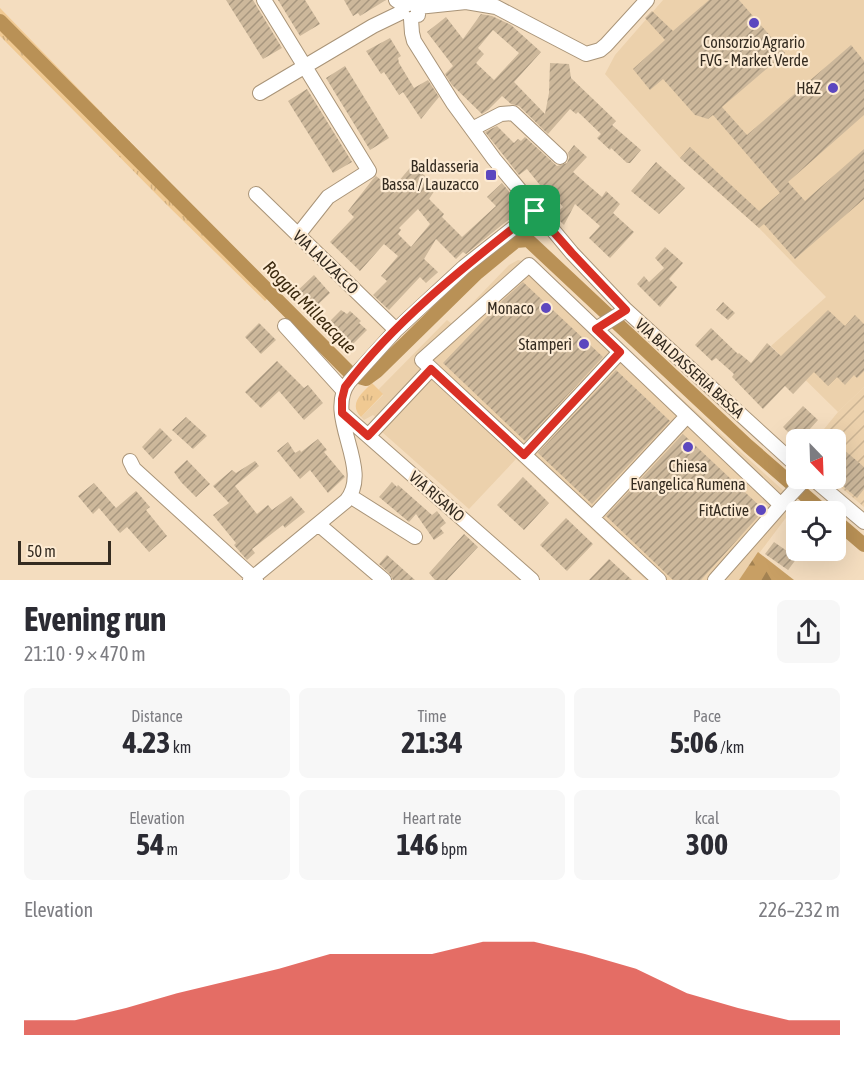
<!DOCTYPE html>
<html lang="en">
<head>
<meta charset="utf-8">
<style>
  body { margin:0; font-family:"Asap Condensed",sans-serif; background:#f7f7f7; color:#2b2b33; height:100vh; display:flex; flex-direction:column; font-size:22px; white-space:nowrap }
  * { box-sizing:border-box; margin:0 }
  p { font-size:20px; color:#7c7c81 }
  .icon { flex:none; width:33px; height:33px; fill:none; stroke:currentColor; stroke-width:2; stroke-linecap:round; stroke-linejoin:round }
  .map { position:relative; height:580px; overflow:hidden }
  .drawer { display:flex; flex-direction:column; background:#fff; flex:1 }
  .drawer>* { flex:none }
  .needle { width:39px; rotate:157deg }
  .fabs { position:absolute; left:786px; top:429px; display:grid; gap:12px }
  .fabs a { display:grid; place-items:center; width:60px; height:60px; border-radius:9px; background:#fff; box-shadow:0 6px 24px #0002; font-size:30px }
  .scale { position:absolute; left:18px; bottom:15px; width:93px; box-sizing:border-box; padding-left:6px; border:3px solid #342b20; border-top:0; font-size:16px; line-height:21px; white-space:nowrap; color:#342b20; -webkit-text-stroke:4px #fdebd3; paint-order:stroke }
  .pin { position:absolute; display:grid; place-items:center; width:51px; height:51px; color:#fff; margin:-26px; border-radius:12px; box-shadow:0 3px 9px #0006 }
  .round { display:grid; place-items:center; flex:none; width:63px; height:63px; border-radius:9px; background:#f7f7f7 }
  .overview { display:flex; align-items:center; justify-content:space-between; height:102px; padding:0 24px }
  h1 { font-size:33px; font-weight:700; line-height:45px }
  .figures { display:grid; grid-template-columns:repeat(3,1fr); gap:9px; height:102px; padding:6px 24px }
  .figures div { display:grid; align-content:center; border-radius:9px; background:#f7f7f7; text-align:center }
  .figures b { font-size:30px; font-weight:700 }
  .figures small { font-size:16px; font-weight:400 }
  .figures p { font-size:16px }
  .chart { height:168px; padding:12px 24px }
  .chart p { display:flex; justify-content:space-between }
  .chart svg { width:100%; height:108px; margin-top:6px; fill:#d93025; opacity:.7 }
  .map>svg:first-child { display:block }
  .built { fill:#ecd1ac }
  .industrial { fill:url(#industrial-furrows) }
  .grass { fill:url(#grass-tufts) }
  .forest { fill:url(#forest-firs) }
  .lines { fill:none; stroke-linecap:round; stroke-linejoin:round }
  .canal { stroke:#b99156; stroke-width:14 }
  .building { fill:url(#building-hatch); fill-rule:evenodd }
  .minor-casing { stroke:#a99478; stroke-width:16 }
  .minor { stroke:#fff; stroke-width:14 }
  .route-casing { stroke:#fff; stroke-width:12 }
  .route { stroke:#d93025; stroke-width:8 }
  .poi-dot { fill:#5c47bf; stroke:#fdebd3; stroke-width:2 }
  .labels { text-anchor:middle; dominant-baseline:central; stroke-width:4.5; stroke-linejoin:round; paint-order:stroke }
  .poi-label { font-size:16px; fill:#342b20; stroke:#fdebd3; text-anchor:end }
  .street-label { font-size:16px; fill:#342b20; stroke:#fdebd3 }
  .water-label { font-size:18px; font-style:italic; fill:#3b290e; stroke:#fdebd3 }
</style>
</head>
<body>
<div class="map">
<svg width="864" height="580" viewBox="0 0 864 580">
  <defs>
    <pattern id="industrial-furrows" width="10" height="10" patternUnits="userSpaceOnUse" patternTransform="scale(1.5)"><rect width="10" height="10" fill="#ecd1ac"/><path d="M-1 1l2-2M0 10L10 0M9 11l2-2" fill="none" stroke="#cbb494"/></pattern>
    <pattern id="grass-tufts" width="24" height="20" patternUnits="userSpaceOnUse" patternTransform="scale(1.5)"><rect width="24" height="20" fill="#f0c992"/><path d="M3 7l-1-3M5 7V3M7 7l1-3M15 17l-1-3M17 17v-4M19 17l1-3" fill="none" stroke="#cead7e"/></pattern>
    <pattern id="forest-firs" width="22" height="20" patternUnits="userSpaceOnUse" patternTransform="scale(1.5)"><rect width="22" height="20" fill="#c89f64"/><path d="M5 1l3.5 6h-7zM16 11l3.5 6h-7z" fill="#a38252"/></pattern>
    <pattern id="building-hatch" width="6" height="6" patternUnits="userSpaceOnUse" patternTransform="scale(1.5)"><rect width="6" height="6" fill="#cdb89b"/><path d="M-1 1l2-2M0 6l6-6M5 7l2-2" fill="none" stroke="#a7967e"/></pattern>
  </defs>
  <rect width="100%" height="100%" fill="#f4ddbf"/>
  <path class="built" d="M 663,0 L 864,0 L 864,387 L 838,412 L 771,346 L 826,297 L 759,228 L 680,158 L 605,74 L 615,55 Z
    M 518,260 L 532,263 L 797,503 L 739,580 L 646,580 L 516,459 L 469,509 L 382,432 L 385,425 L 381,422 L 373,415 L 364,420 L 361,417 L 383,395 L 378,390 L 447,320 L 452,324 L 509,265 Z"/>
  <path class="industrial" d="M 864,387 L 864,507 L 831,479 L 836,478 L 836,440 L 815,440 L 838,412 Z"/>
  <path class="grass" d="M 0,8 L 275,291 L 265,301 L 166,204 L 0,36 Z
    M 372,383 L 383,394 L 361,417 C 348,404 362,393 372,383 Z"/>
  <path class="forest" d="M 758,552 L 794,580 L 739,580 Z"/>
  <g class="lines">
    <path class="canal" d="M 0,21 L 352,375 L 366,379 L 377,371 L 477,273 L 516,241 L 528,240 L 748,446 L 824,512
      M 836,521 L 864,545"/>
  </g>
  <path class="building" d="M 226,0 L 253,0 L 282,48 L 263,59 Z
    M 278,0 L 305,0 L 320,24 L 300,36 Z
    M 344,0 L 386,0 L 360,16 L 358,13 L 353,16 Z
    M 709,0 L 739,0 L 785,53 L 722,107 L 747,135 L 851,45 L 864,61 L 864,115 L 788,182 L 805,201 L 864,149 L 864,199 L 795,259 L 764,224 L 759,228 L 680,158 L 690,147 L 759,211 L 780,193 L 713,115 L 708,119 L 695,115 L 663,79 L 650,90 L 633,69 L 665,40 L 645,18 L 652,11 L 673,31 Z
    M 481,14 L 492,16 L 511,25 L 541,52 L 514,82 L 545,114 L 549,93 L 550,63 L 569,64 L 571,78 L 616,121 L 612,125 L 641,150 L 630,163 L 627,163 L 611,148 L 610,150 L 597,138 L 601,134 L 578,112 L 576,114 L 570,109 L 548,134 L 519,106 L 511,104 L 502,96 L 488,110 L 482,114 L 452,85 L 445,74 L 453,66 L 427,32 L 446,17 L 463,39 ZM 493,30 L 519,53 L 494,80 L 476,63 L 484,54 L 478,48 Z
    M 390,38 L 401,56 L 398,58 L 399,63 L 414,88 L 428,80 L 439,97 L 421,119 L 403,92 L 399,95 L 384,72 L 381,74 L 366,51 Z
    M 345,66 L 389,138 L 370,150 L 326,78 Z
    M 307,89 L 352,162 L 333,173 L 288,101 Z
    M 497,126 L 514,143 L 518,139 L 521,141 L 525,137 L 557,166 L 567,163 L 569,158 L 568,153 L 574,145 L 587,157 L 573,172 L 602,197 L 606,191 L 620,204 L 613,213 L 634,232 L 610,258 L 589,238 L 600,226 L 575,204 L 564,225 L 554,215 L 563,207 L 547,187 L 544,190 L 527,169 L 519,175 L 485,132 Z
    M 415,162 L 425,172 L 423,174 L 437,187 L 429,199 L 444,214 L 442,217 L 462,237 L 496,206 L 487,197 L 502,183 L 520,205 L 518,212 L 466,254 L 463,252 L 456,259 L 436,239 L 424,259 L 438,272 L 426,283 L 420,277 L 389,310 L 373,295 L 387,281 L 381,276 L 398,256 L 384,244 L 360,271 L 330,242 L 354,217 L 348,211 L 373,179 L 376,176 L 392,189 ZM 418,209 L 430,224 L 411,247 L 398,234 L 401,230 L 399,228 Z
    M 656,162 L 685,188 L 659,214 L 631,191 Z
    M 665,247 L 683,263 L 669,279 L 677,287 L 660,307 L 637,284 L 644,276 L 649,282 L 664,268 L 655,258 Z
    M 314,275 L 330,293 L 311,311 L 294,294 Z
    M 523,282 L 603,357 L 525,441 L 443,363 L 503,300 Z
    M 723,302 L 735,313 L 728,320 L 716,310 Z
    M 341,310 L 347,314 L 350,311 L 361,321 L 359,323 L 367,330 L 351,346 L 328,323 Z
    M 828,310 L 845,326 L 855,315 L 864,324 L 864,371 L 857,378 L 854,375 L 845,385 L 837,377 L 828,386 L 814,372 L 793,394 L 785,386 L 763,409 L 732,377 L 734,374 L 716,358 L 712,361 L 695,345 L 711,328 L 738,354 L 739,353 L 751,363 L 767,343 L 781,356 Z
    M 259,323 L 276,340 L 261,354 L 245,337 Z
    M 277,361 L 304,388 L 308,385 L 323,403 L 304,420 L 279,391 L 261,408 L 245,392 Z
    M 616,370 L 670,421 L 592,504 L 538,453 Z
    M 803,406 L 818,420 L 800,440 L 796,440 L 783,427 Z
    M 186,417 L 207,436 L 193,449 L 172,430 Z
    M 160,428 L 172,440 L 153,459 L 142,447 Z
    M 683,434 L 764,510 L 701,580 L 673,580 L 606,516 Z
    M 318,439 L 327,450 L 324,452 L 345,477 L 328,493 L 310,470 L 300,479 L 277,451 L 288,442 L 295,453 L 300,450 L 301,452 Z
    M 836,443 L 864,467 L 864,489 L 857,498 L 836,480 Z
    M 187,460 L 210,484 L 196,497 L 181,482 L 174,472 Z
    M 255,461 L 259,466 L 235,486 L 257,514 L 268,505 L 272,510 L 291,496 L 305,512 L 285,528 L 283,525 L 252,549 L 255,553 L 247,560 L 234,545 L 236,543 L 213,515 L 229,503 L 213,486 L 232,470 L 236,473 Z
    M 523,477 L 549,503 L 524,530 L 497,505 Z
    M 392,482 L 397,487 L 398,485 L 432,515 L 437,511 L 446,523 L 440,528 L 444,533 L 434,540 L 416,514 L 409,522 L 379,497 Z
    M 94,483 L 116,508 L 136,491 L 150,507 L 146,510 L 167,536 L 149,552 L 127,527 L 120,533 L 99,508 L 93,514 L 78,496 Z
    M 566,518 L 593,544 L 567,571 L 540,545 Z
    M 464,534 L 478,547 L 447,580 L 435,580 L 429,573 Z
    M 774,542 L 797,558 L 788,570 L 765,554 Z
    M 387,555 L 415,580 L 393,580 L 390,574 L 379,564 Z
    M 609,559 L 632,580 L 589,580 Z"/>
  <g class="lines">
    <g class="minor-casing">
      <path id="minor" d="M 264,0 L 369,171 L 328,197 L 298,235
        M 396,0 L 404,5 L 414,3 L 418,7 L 418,15
        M 418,7 L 466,2 L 496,7 L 586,54 L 600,50 L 606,45 L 647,0
        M 411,19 L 412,33 L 414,41 L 453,103 L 494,159 L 572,253 L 626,310 L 796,465
        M 260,93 L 373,26 L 402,12
        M 472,129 L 501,114 L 513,113 L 560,157
        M 256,194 L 396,330
        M 626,310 L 596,329 L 781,505 L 806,478
        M 285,326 L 343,390
        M 596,329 L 529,265 L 422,360 L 659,580
        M 342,413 L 532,580
        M 368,436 L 431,369
        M 524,455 L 620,352
        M 130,461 L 134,469 L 256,580
        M 812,478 L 864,522
        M 350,496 L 415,537
        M 592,518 L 687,416
        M 318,524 L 384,580
        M 250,580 L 346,501 C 374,469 323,416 349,382 L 396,330 L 464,267 L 535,211
        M 715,580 L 781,505"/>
    </g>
    <use href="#minor" class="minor"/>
  </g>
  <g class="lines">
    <g class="route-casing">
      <path id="route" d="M 535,211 L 572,253 L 626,310 L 596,329 L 620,352 L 524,455 L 431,369 L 368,436 L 342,413 L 342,399 L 345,387 C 396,319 469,263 535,211 Z"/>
    </g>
    <use href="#route" class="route"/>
  </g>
  <g class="poi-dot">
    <circle cx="754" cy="23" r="6"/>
    <circle cx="833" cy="88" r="6"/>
    <rect x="485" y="169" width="12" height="12" rx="3"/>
    <circle cx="546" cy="308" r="6"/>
    <circle cx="584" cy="344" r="6"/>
    <circle cx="688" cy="447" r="6"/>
    <circle cx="761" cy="510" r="6"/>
  </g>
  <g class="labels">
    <g class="poi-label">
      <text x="754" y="42" text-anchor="middle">Consorzio Agrario<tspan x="754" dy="18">FVG - Market Verde</tspan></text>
      <text x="821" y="88">H&amp;Z</text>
      <text x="479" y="166">Baldasseria<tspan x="479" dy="18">Bassa / Lauzacco</tspan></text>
      <text x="534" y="308">Monaco</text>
      <text x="572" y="344">Stamperì</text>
      <text x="688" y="466" text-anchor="middle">Chiesa<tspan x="688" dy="18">Evangelica Rumena</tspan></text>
      <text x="749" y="510">FitActive</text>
    </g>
    <g class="street-label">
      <text transform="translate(326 262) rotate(44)">VIA LAUZACCO</text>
      <text transform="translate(690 368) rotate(42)">VIA BALDASSERIA BASSA</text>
      <text transform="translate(437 496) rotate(41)">VIA RISANO</text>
    </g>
    <g class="water-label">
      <text transform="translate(310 307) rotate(45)">Roggia Milleacque</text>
    </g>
  </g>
</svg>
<div class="fabs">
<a><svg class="needle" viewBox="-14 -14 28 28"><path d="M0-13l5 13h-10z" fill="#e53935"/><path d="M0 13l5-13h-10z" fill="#7c7c81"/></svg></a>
<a><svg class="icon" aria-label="locate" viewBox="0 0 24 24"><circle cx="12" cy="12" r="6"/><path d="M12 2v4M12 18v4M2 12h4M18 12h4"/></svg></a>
</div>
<div class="scale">50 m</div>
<div class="pin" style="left:535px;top:211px;background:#1e9e55"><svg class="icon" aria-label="arrive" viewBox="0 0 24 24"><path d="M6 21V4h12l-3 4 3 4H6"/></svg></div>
</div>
<section class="drawer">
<div class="overview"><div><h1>Evening run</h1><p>21:10 · 9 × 470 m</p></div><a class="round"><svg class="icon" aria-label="share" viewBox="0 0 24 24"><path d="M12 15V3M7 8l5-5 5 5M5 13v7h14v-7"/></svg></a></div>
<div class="figures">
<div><p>Distance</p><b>4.23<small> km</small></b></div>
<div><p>Time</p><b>21:34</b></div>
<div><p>Pace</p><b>5:06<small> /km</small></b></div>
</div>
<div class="figures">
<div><p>Elevation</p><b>54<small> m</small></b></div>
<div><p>Heart rate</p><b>146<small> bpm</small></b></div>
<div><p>kcal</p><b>300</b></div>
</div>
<div class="chart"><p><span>Elevation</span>226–232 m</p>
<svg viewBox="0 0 160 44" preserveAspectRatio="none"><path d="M0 44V38L10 38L20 33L30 27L40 22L50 17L60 11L70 11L80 11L90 6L100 6L110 11L120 17L130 27L140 33L150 38L160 38V44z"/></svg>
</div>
</section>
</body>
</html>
